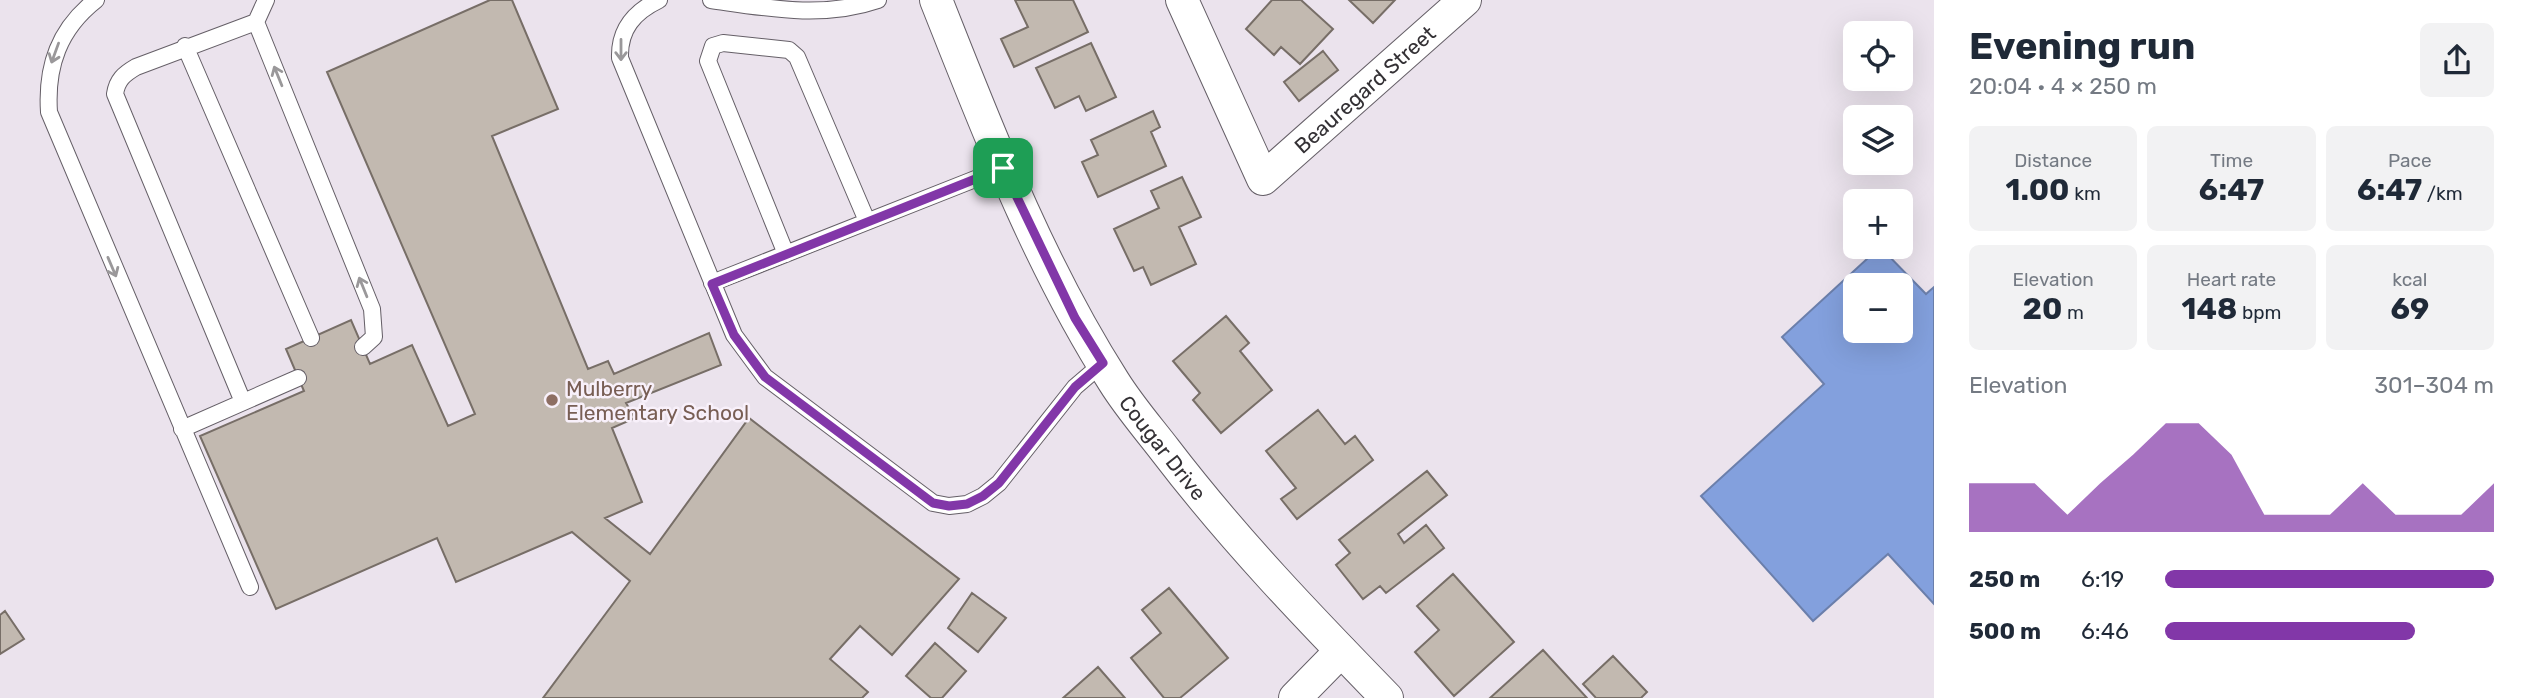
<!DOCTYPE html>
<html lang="en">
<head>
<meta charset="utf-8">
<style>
  body { margin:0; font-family:Rubik,sans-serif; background:#f2f2f3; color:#1f2937; height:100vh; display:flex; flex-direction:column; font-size:26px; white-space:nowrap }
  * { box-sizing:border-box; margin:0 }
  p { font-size:23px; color:#747a83 }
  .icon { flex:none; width:38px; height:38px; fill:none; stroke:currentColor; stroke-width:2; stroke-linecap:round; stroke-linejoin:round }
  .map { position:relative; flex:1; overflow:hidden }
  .sheet { display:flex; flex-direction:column; background:#fff; width:595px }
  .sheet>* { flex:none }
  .fabs { position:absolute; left:1843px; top:21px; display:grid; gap:14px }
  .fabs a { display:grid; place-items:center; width:70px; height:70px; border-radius:10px; background:#fff; box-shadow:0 7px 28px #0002; font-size:35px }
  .pin { position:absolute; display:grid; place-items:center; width:60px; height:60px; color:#fff; margin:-30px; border-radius:14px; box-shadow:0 4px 10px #0006 }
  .round { display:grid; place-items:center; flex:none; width:74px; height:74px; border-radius:10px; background:#f2f2f3 }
  .headline { display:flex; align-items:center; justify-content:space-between; height:119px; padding:0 35px }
  h1 { font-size:38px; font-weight:700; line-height:52px }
  .stats { display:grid; grid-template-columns:repeat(3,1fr); gap:10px; height:119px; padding:7px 35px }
  .stats div { display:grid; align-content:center; border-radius:10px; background:#f2f2f3; text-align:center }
  .stats b { font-size:30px; font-weight:700 }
  .stats small { font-size:19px; font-weight:400 }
  .stats p { font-size:19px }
  .chart { height:196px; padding:14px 35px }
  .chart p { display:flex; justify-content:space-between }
  .chart svg { width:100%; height:126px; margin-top:7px; fill:#8237a8; opacity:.7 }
  ul { padding:0 35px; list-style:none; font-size:23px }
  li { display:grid; grid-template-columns:112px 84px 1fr; align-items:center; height:52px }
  li i { height:18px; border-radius:9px; background:#8237a8 }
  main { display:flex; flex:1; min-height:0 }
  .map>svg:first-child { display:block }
  .water { fill:#83a0dd; stroke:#6b7fab; stroke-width:2; fill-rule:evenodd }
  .building { fill:#c2b9b0; stroke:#776e67; stroke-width:2 }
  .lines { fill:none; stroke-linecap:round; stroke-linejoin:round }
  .service-casing { stroke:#655f67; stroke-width:18 }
  .minor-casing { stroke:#655f67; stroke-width:34 }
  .service { stroke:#fff; stroke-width:16 }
  .minor { stroke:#fff; stroke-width:32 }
  .oneway { stroke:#9a989a }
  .route-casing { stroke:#fff; stroke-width:14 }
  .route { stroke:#8237a8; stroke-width:9 }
  .education-dot { fill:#8d6e63; stroke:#f8f0fa; stroke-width:2.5 }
  .labels { text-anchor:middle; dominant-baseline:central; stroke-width:5; stroke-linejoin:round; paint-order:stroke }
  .street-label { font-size:21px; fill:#343135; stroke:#f8f0fa }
  .education-label { font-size:21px; fill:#785e54; stroke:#f8f0fa; text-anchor:start }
</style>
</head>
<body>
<main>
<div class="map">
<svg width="1934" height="698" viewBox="0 0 1934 698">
  <rect width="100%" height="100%" fill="#ebe3ed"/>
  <path class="water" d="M 1880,247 L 1926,294 L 1934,287 L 1934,604 L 1888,554 L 1813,621 L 1701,496 L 1824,384 L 1782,337 ZM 1855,285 L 1900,285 L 1900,331 L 1855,331 Z"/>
  <path class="building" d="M 490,0 L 512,0 L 558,109 L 492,136 L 588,369 L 608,361 L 614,374 L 709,333 L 721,365 L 626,403 L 635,418 L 612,428 L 642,502 L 605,518 L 650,554 L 749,418 L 959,579 L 892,655 L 860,626 L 830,659 L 868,692 L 862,698 L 543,698 L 630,581 L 572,532 L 456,582 L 437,538 L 276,609 L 200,436 L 304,391 L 286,349 L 351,320 L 370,364 L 412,345 L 448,426 L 475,414 L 327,72 Z
    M 1015,0 L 1073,0 L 1088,32 L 1014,67 L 1001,39 L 1028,27 Z
    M 1272,0 L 1301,0 L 1333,29 L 1300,64 L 1281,47 L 1274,55 L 1246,29 Z
    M 1349,0 L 1395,0 L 1373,23 Z
    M 1091,43 L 1116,97 L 1086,111 L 1079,96 L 1055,108 L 1036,68 Z
    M 1323,51 L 1338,70 L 1299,101 L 1284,82 Z
    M 1153,111 L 1160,127 L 1151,132 L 1166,166 L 1098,197 L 1082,162 L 1098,155 L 1091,140 Z
    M 1182,177 L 1201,217 L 1179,227 L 1196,264 L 1151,285 L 1143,267 L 1134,271 L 1114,229 L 1159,208 L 1151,191 Z
    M 1226,316 L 1249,343 L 1240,351 L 1272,390 L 1221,433 L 1193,400 L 1200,393 L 1173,361 Z
    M 1318,410 L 1345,444 L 1355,436 L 1373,460 L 1297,519 L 1281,499 L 1296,488 L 1266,451 Z
    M 1427,471 L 1447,495 L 1398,534 L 1404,543 L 1426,525 L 1444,548 L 1386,593 L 1380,586 L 1363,599 L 1336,565 L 1350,553 L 1339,540 Z
    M 1453,574 L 1514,642 L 1454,696 L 1415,652 L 1439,630 L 1417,606 Z
    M 1169,588 L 1228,658 L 1180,698 L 1164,698 L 1131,658 L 1161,633 L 1142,610 Z
    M 972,593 L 1006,618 L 978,652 L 948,628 Z
    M 5,611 L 24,639 L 0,654 L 0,615 Z
    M 935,643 L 966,671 L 942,698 L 931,698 L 906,676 Z
    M 1543,650 L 1587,698 L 1490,698 Z
    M 1613,656 L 1647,692 L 1641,698 L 1596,698 L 1583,684 Z
    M 1098,667 L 1125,698 L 1063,698 Z"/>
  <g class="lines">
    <g class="service-casing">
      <path id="service" d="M 96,0 C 59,29 46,66 49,112 L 250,587
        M 659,0 C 634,12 619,29 620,58 L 734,335 L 765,377 L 933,503 L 949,506 L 967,504 L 983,496 L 999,483 L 1075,387 L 1103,363
        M 711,0 C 767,8 823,19 878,0
        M 256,22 L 372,309 L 374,337 L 363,347
        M 185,46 L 311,338
        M 786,254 L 708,61 L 713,46 L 723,43 L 789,50 L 797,57 L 867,221
        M 712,283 L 1003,168
        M 243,402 L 115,94 C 117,80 124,74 136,67 L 256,22 L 266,0
        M 182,429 L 298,378"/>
    </g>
    <g class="minor-casing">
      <g id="minor">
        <path id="s1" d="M 936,0 C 988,131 1038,263 1114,382 C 1129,406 1148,428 1165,450 C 1233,539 1309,618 1387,698"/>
        <path id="s2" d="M 1182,0 L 1263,179 L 1465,0"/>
        <path d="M 1295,698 L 1341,651"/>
      </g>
    </g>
    <use href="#service" class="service"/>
    <use href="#minor" class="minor"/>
  </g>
  <defs><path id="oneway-shaft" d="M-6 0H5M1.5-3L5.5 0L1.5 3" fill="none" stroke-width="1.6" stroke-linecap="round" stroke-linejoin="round" transform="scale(1.75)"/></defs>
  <g class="oneway">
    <use href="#oneway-shaft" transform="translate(621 50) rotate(90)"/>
    <use href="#oneway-shaft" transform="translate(55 53) rotate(110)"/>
    <use href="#oneway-shaft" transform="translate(278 76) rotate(-112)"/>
    <use href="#oneway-shaft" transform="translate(112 267) rotate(67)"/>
    <use href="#oneway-shaft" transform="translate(363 287) rotate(-112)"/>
  </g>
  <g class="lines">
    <g class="route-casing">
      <path id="route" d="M 1003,168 L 1075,318 L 1103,363 L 1075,387 L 999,483 L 983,496 L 967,504 L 949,506 L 933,503 L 765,377 L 734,335 L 712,284 Z"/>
    </g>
    <use href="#route" class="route"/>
  </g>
  <circle class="education-dot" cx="552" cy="400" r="7"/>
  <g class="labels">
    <g class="street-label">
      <text stroke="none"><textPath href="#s2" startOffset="332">Beauregard Street</textPath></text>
      <text stroke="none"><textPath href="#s1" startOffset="504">Cougar Drive</textPath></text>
    </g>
    <g class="education-label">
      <text x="566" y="388">Mulberry<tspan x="566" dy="24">Elementary School</tspan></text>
    </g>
  </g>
</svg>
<div class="fabs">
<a><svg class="icon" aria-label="locate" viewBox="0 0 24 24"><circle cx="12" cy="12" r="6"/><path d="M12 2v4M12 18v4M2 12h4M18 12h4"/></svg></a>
<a><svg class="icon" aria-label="layers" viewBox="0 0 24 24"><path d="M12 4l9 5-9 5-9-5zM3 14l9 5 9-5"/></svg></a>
<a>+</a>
<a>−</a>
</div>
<div class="pin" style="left:1003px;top:168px;background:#1e9e55"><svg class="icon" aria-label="arrive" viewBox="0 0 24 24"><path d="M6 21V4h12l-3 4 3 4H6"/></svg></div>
</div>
<section class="sheet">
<div class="headline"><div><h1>Evening run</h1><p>20:04 · 4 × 250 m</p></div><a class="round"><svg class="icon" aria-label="share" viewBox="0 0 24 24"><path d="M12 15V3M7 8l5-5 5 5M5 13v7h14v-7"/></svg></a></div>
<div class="stats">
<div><p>Distance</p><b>1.00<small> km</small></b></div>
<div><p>Time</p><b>6:47</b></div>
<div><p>Pace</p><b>6:47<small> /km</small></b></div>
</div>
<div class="stats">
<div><p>Elevation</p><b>20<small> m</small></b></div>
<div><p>Heart rate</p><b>148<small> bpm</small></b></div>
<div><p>kcal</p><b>69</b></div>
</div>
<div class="chart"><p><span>Elevation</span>301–304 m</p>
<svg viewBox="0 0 160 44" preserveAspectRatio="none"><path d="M0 44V27L10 27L20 27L30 38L40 27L50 17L60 6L70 6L80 17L90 38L100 38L110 38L120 27L130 38L140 38L150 38L160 27V44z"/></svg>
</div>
<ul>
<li><b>250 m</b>6:19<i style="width:100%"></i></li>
<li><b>500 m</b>6:46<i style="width:76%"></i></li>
</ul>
</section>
</main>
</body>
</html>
